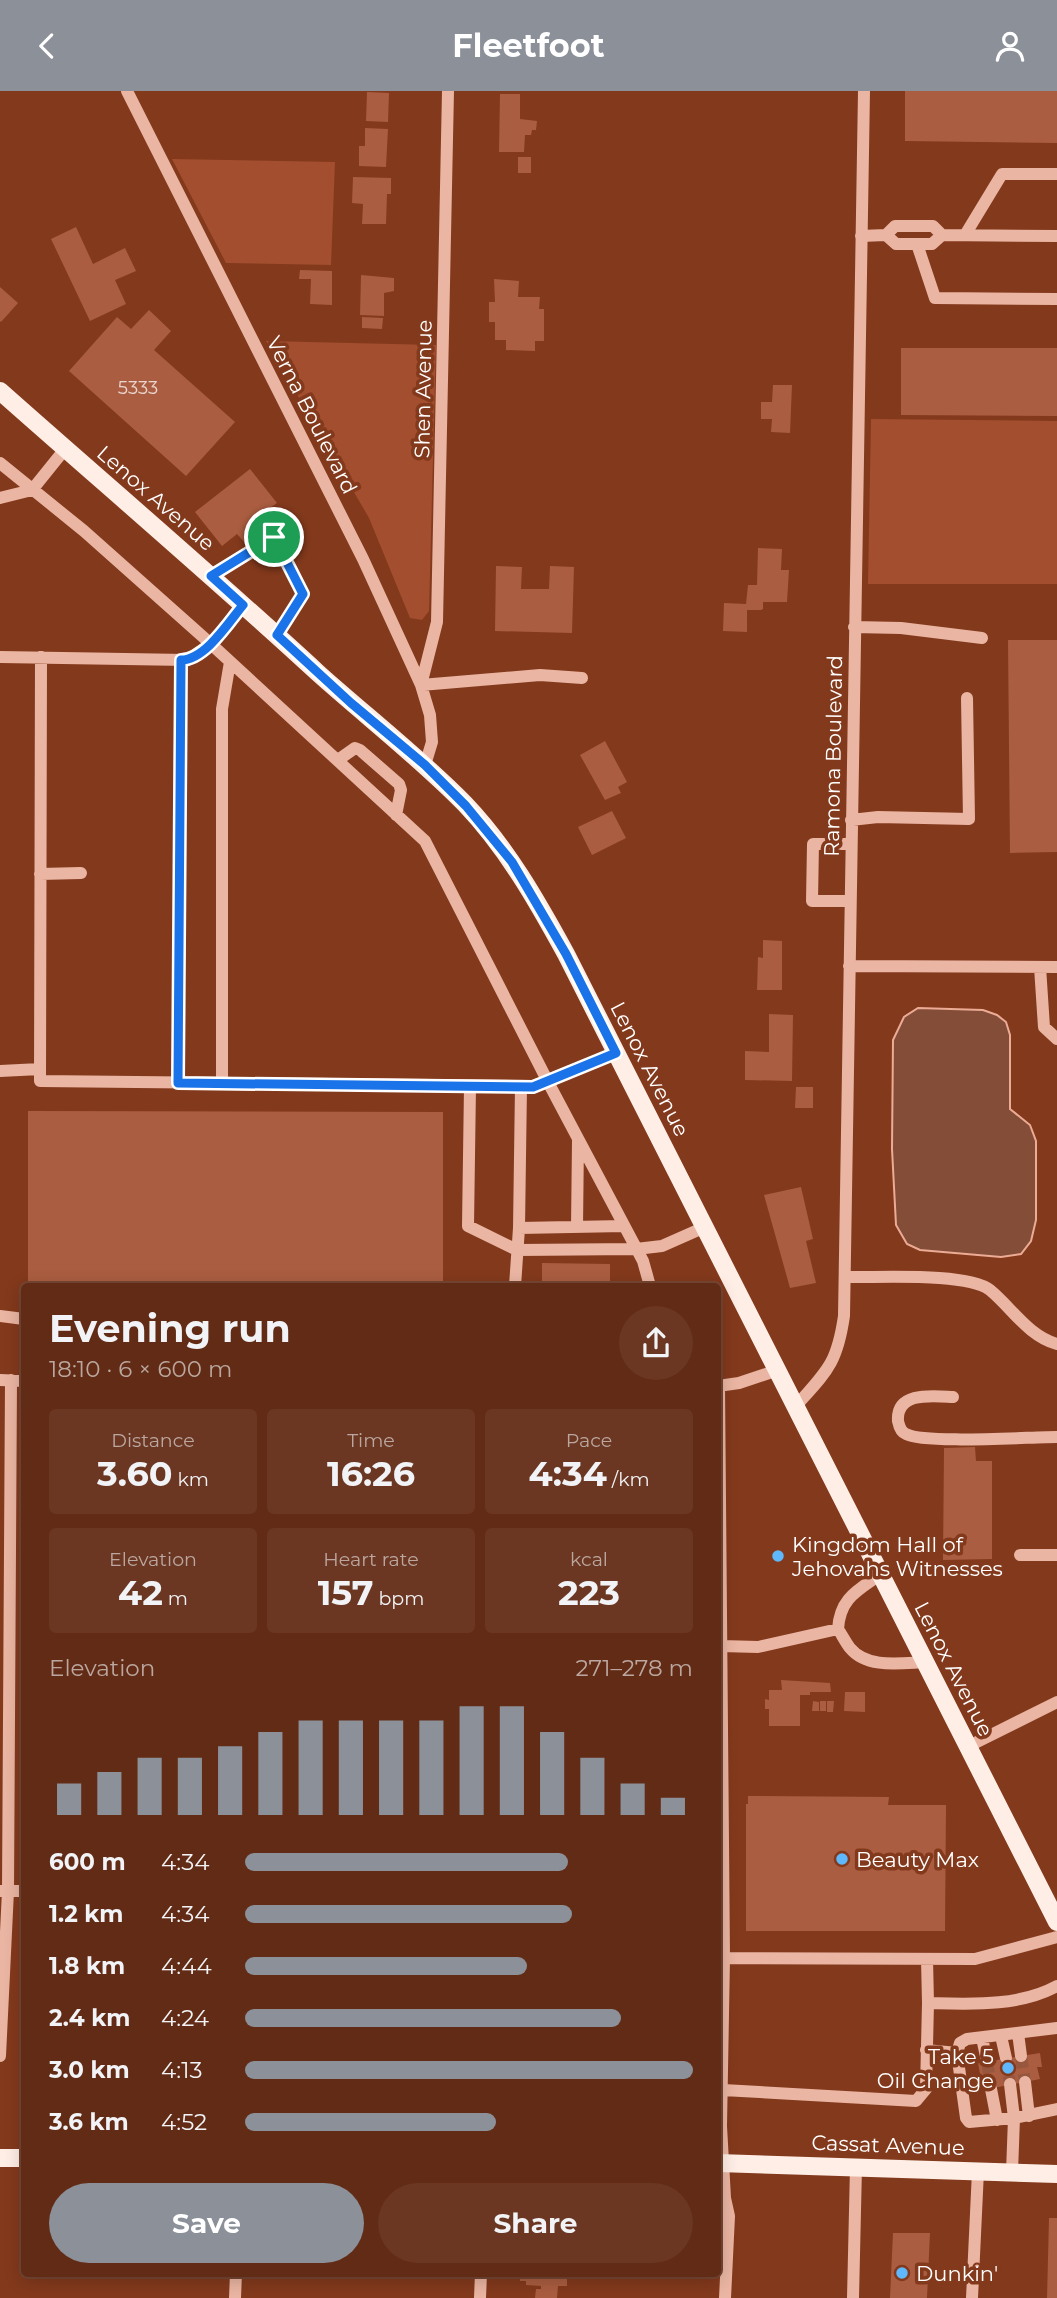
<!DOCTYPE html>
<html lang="en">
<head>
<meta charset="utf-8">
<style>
  body { margin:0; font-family:Montserrat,sans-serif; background:#6b3722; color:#f1f3f6; height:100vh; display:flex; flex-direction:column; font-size:26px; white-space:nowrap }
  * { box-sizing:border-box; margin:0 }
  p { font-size:23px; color:#bba7a0 }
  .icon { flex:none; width:38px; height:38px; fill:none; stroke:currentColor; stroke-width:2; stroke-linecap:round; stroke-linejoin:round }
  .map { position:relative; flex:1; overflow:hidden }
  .details { position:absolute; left:21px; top:1192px; width:700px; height:994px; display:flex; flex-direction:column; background:#622b15; border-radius:7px; box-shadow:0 4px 18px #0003,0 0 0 2px #764734 }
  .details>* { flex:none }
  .pin { position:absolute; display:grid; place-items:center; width:60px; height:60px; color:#fff; margin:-30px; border:4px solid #fff; border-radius:50%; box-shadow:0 2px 7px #0007 }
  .round { display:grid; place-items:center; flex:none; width:74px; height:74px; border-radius:37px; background:#6b3722 }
  .overview { display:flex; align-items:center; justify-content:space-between; height:119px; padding:0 28px }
  h1 { font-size:38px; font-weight:700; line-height:52px }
  .stats { display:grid; grid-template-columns:repeat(3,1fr); gap:10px; height:119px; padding:7px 28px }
  .stats div { display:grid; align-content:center; border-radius:7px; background:#6b3722; text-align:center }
  .stats b { font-size:35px; font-weight:700 }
  .stats small { font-size:19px; font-weight:400 }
  .stats p { font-size:19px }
  .chart { height:196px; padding:14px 28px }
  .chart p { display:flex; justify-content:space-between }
  .chart svg { width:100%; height:126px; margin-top:7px; stroke:#8c9099; stroke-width:6 }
  .cta { display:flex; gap:14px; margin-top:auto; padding:14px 28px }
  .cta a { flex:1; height:80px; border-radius:42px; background:#8c9099; color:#fff; font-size:28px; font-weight:700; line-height:80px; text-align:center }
  .cta a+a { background:#6b3722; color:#f1f3f6 }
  ul { padding:0 28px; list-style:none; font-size:23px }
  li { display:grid; grid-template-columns:112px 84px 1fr; align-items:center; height:52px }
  li i { height:18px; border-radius:9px; background:#8c9099 }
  header { display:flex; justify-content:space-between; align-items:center; height:91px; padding:0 28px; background:#8c9099; color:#fff; font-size:32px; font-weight:700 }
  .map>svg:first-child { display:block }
  .green { fill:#a24e2f }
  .water { fill:#844d38; stroke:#ecab95; stroke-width:2 }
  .building { fill:#aa5d40 }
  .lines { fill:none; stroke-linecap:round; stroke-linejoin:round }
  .minor-tunnel { stroke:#96573e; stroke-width:12; stroke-dasharray:12 6; stroke-linecap:butt }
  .minor { stroke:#eab5a2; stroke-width:12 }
  .major { stroke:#feeee6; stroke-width:18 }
  .route-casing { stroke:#fff; stroke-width:14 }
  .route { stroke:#1a73e8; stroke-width:9 }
  .poi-dot { fill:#5fb8fb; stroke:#83391c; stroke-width:2.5 }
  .labels { text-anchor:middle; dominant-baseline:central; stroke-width:7; stroke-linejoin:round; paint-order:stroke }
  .number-label { font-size:18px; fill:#ead6cf }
  .street-label { font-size:21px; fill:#fff; stroke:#83391c }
  .poi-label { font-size:21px; fill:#fff; stroke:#83391c; text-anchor:start }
</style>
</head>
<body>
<header><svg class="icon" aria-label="back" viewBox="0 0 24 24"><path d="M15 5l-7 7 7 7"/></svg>Fleetfoot<svg class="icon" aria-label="person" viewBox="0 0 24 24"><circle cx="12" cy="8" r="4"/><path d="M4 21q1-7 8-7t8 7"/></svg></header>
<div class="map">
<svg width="1057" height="2207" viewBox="0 0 1057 2207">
  <rect width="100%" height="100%" fill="#83391c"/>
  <path class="green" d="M 172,68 L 335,71 L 331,174 L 226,172 Z
    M 266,250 L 436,254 L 429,520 L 422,529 L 410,527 L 369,427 Z
    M 871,328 L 1057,330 L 1057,493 L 868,493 Z"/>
  <path class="water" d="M 918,917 L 983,919 L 997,924 L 1006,931 L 1010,944 L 1010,1018 L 1030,1034 L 1036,1050 L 1036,1129 L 1031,1150 L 1021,1163 L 1001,1166 L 920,1159 L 907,1153 L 896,1134 L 892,1058 L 893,949 L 904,926 Z"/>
  <path class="building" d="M 905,0 L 1057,0 L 1057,52 L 905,50 Z
    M 367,1 L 389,2 L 388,31 L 366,30 Z
    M 500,3 L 520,3 L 520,28 L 537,30 L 536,39 L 532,39 L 531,44 L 525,44 L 524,61 L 499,61 Z
    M 365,37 L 388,38 L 386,76 L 359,75 L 359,55 L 365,55 Z
    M 518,66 L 531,66 L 531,82 L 518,82 Z
    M 353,86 L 391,87 L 391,103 L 387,103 L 386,133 L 362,133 L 363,113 L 352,112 Z
    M 76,136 L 93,173 L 125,157 L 136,180 L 115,189 L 126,213 L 90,230 L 51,148 Z
    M 300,179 L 332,180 L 332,214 L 310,213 L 311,188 L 299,188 Z
    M 361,184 L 394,187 L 394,200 L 384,202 L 384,225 L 360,224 Z
    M 494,188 L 519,190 L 518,206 L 540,206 L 539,218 L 544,218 L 544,250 L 535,250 L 535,260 L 506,259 L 506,249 L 495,249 L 495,231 L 489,231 L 489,211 L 495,211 Z
    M 0,196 L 18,212 L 1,231 L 0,230 Z
    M 149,219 L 171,240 L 154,259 L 235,331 L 186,385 L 69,280 L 117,226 L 131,238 Z
    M 362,226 L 383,227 L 382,238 L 362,237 Z
    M 901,257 L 1057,257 L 1057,325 L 901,324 Z
    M 773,294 L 792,294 L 790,342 L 771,341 L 772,328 L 761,328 L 761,311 L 772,311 Z
    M 250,378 L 277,412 L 263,422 L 271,431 L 245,452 L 237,443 L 222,455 L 195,421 Z
    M 758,457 L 782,458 L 781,479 L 789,479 L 787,511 L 763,511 L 763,518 L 761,519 L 747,519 L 747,541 L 723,540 L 724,512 L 746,513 L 748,494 L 757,494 Z
    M 496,475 L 522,476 L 521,498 L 549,498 L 550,475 L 574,476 L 572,542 L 495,540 Z
    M 1008,549 L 1057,549 L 1057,761 L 1010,762 Z
    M 605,650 L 627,691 L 618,696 L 621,702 L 605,709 L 580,664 Z
    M 612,720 L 626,747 L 592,764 L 578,736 Z
    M 763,849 L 782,850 L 782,899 L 757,899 L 758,866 L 763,867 Z
    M 769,923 L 793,924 L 792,990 L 745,989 L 745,960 L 769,961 Z
    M 796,996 L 813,996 L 813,1017 L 795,1017 Z
    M 28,1020 L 443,1021 L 443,1195 L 28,1195 Z
    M 801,1096 L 813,1148 L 806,1150 L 816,1192 L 790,1197 L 764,1104 Z
    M 542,1172 L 610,1173 L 610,1195 L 542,1195 Z
    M 975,1356 L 976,1370 L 992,1370 L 992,1468 L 943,1469 L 944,1357 Z
    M 781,1589 L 830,1592 L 831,1601 L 810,1601 L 810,1604 L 800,1604 L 800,1635 L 769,1635 L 769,1618 L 765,1618 L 765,1608 L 769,1609 L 769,1599 L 782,1599 Z
    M 845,1601 L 865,1601 L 865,1621 L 844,1620 Z
    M 813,1610 L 819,1611 L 819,1620 L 812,1620 Z
    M 820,1610 L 826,1610 L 826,1620 L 820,1620 Z
    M 827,1610 L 834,1610 L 833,1621 L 827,1621 Z
    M 748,1705 L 889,1706 L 888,1714 L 946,1714 L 945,1840 L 746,1840 L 746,1713 L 748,1713 Z
    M 1040,1962 L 1042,1976 L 1037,1976 L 1040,1988 L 983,1999 L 978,1972 Z
    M 1049,2127 L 1057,2127 L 1057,2207 L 1047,2207 Z
    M 893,2142 L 930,2142 L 927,2207 L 890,2207 Z
    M 520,2182 L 567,2182 L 567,2195 L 558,2195 L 557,2207 L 535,2207 L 536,2198 L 541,2198 L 541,2195 L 526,2194 L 526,2190 L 520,2190 Z"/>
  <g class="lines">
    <path class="minor-tunnel" d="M 1021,1965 L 1025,1991
      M 1006,1967 L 1010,1993
      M 987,1970 L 991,1998"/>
    <path class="minor" d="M 127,0 L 363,468 L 421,594 L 430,624 L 432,651 L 425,674
      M 448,0 L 437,531 L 421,594 L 540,584 L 582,587
      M 942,144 L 1057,145
      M 965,144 L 1002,83 L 1057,83
      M 861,145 L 886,144 L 896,153 L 932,153 L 942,144 L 933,135 L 895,135 L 886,144
      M 917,153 L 935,207 L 1057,208
      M 0,372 L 84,440 L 211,553 L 425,750 L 548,991 L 643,1170 L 650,1195
      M 0,407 L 32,399 L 65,358
      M 211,485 L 274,445 L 303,503 L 277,544
      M 854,536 L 901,537 L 982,547
      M 0,566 L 187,569 L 211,553 L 243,514
      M 41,566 L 40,990 L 533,995 L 616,962
      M 338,669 L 355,657 L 360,659 L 399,693 L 401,699 L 396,724
      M 851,729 L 878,726 L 969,728 L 967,607
      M 40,783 L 81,782
      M 850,810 L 812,810 L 813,753 L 851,753
      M 849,875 L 1057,876
      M 1040,876 L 1044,936 L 1057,948
      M 0,980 L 40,978
      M 178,992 L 181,569
      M 222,992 L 222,618 L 230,571
      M 470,995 L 468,1135 L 517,1159 L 636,1158 L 662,1155 L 705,1136
      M 577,1136 L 578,1049
      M 519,1137 L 624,1135
      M 845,1186 C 877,1187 967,1181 990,1199 C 1012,1217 1028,1245 1057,1253
      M 515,1195 L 519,1137 L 521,995
      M 0,1225 L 24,1228
      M 0,1289 L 24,1290
      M 718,1295 L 739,1292 L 778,1279
      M 719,1295 L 724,1867 L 721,2035 L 725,2107 L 729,2125 L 725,2207
      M 953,1306 C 933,1305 896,1300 898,1330 C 899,1335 901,1341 906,1343 C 924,1353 1029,1346 1057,1346
      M 796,1315 C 827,1280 837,1273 844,1225 L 864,0
      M 1020,1464 L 1057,1464
      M 838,1538 C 840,1507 857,1500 881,1483
      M 721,1555 L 758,1556 L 838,1538 C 842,1544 846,1552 850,1557 C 867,1578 901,1572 925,1571
      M 967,1656 L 1057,1611
      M 0,1800 L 24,1800
      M 724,1867 L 975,1868 L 1057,1846
      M 927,1868 L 928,1912
      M 1057,1937 L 967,1948 L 960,1952 L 957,1962 L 966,2027 L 969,2031 L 1014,2027 L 1057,2018
      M 1018,1942 L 1021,1965
      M 1001,1945 L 1006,1967
      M 982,1947 L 987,1970
      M 926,1959 L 957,1962
      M 0,1965 L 8,1800 L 11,1289
      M 1025,1991 L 1029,2025
      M 1010,1993 L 1014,2027 L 1012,2081
      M 991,1998 L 997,2029
      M 723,1999 L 916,2010 L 926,1998 L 928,1912 C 970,1913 1019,1916 1057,1895
      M 235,2207 L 236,2182
      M 480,2207 L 481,2182
      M 853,2207 L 856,2076
      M 972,2207 L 978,2080"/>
    <path class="major" d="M 0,300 C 106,394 214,486 318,582 C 367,626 419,666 465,713 C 507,757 537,810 566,863 L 1057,1831
      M 0,2067 L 24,2067
      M 718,2072 L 1057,2083"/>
  </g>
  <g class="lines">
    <g class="route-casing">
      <path id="route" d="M 274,446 L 303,503 L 277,544 L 351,612 L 425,674 L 466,715 L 512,771 L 566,863 L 616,962 L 533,996 L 178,992 L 181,569 C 205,569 229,531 243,514 L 211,485 Z"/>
    </g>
    <use href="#route" class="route"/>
  </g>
  <g class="poi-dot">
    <circle cx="778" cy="1465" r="7"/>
    <circle cx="842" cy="1768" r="7"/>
    <circle cx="1008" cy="1977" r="7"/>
    <circle cx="902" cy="2182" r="7"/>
  </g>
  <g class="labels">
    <g class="number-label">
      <text x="138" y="297">5333</text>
    </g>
    <g class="street-label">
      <text transform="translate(423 298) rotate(-89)">Shen Avenue</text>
      <text transform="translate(312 324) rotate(63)">Verna Boulevard</text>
      <text transform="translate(156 407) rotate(41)">Lenox Avenue</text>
      <text transform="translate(833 665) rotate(-89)">Ramona Boulevard</text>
      <text transform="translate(650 978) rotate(63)">Lenox Avenue</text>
      <text transform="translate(954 1578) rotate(63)">Lenox Avenue</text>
      <text transform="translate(888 2054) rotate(2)">Cassat Avenue</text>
    </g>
    <g class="poi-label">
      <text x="792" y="1453">Kingdom Hall of<tspan x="792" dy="24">Jehovahs Witnesses</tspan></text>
      <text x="856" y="1768">Beauty Max</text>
      <text x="994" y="1965" text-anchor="end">Take 5<tspan x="994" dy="24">Oil Change</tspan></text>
      <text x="916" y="2182">Dunkin'</text>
    </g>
  </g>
</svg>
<div class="pin" style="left:274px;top:446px;background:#1e9e55"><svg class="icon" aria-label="arrive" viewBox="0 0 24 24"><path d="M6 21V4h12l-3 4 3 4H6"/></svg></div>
<section class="details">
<div class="overview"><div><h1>Evening run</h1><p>18:10 · 6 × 600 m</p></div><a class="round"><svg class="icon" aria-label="share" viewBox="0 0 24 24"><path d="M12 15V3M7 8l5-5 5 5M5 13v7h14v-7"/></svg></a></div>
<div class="stats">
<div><p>Distance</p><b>3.60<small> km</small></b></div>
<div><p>Time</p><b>16:26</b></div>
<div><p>Pace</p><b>4:34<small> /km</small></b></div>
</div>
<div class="stats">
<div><p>Elevation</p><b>42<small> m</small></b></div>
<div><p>Heart rate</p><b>157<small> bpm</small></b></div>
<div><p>kcal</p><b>223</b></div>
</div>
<div class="chart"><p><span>Elevation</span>271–278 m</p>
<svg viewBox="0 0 160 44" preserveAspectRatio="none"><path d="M5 44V33M15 44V29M25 44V24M35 44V24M45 44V20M55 44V15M65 44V11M75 44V11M85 44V11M95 44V11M105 44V6M115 44V6M125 44V15M135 44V24M145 44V33M155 44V38"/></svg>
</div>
<ul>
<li><b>600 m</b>4:34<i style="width:72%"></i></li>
<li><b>1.2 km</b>4:34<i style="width:73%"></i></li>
<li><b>1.8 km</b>4:44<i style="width:63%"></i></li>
<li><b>2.4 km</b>4:24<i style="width:84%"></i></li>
<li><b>3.0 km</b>4:13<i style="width:100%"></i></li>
<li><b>3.6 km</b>4:52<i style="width:56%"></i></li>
</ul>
<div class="cta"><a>Save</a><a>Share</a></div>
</section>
</div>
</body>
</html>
